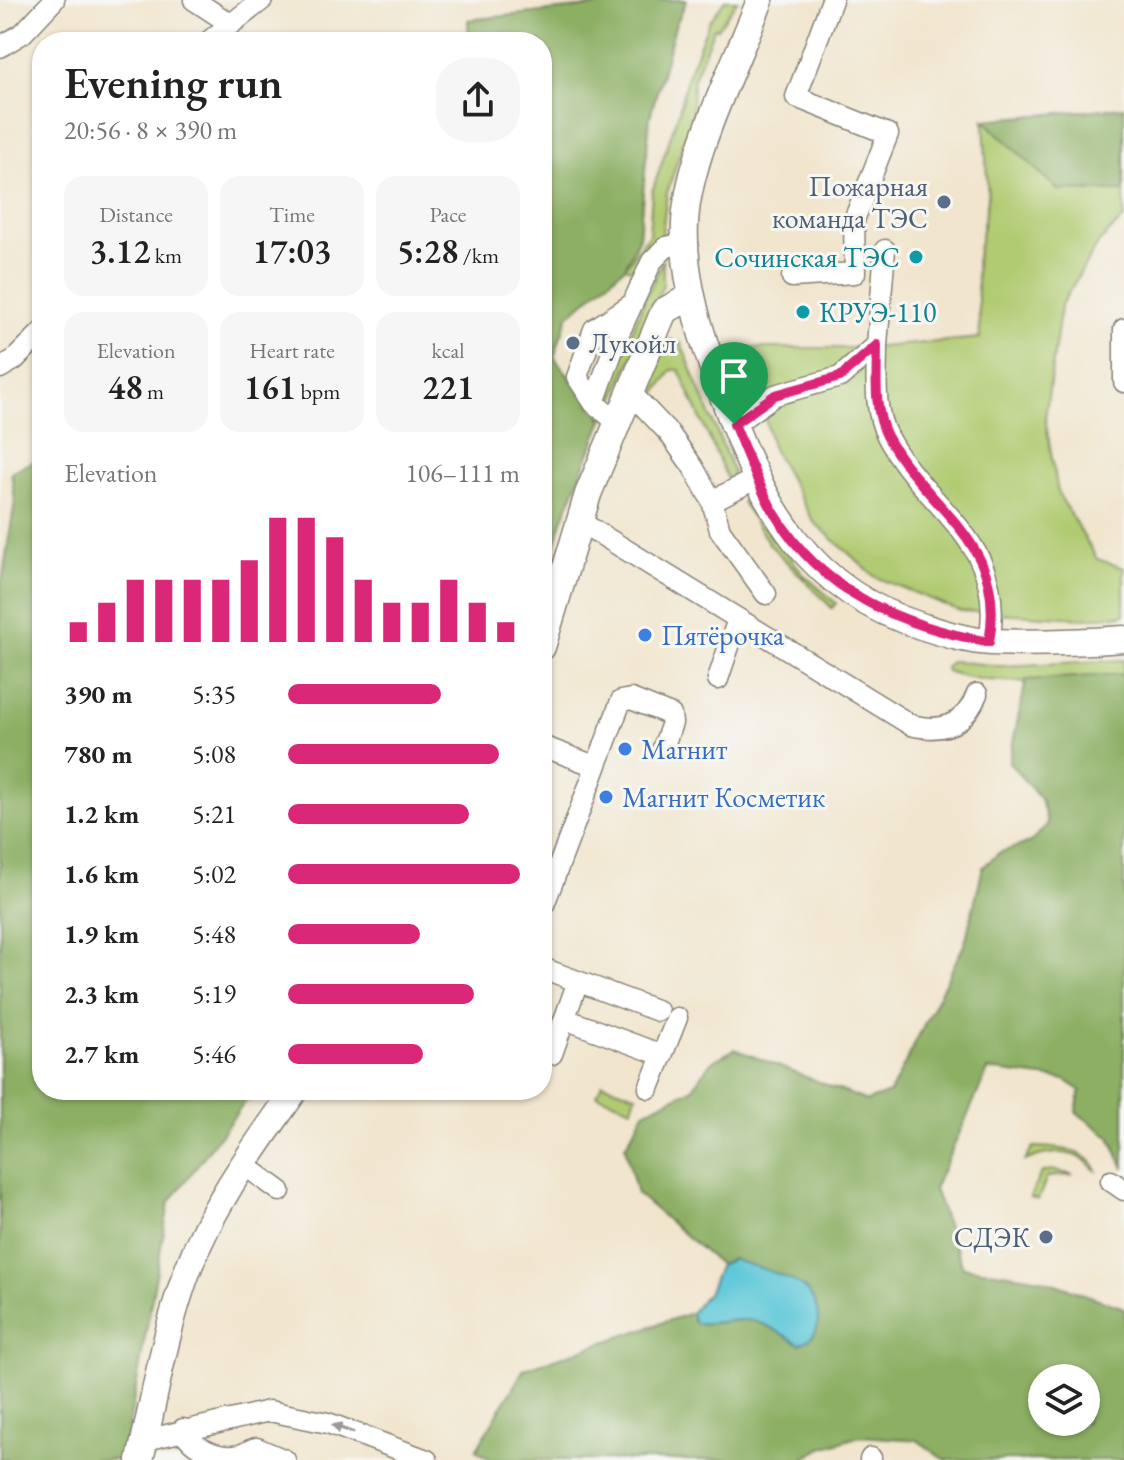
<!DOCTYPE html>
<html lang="en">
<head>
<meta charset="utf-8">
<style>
  body { margin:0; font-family:"EB Garamond",serif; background:#f6f6f6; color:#222; height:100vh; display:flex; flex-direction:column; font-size:30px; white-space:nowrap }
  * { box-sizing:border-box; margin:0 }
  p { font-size:26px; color:#767676 }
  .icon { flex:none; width:44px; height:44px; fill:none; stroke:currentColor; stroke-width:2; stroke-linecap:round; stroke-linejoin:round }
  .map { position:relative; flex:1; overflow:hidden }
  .details { position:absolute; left:32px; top:32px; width:520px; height:1068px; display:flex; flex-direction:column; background:#fff; border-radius:32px; box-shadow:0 2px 6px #0004 }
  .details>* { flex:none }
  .fabs { position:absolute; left:1028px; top:1364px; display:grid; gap:16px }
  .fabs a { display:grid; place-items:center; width:72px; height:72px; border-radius:50%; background:#fff; box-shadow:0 2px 6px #0004; font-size:40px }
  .pin { position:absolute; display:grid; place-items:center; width:68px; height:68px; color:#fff; margin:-82px -34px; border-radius:50% 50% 50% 0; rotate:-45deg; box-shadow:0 0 8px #0007 }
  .pin .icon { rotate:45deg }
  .round { display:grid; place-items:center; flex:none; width:84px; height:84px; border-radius:32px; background:#f6f6f6 }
  .overview { display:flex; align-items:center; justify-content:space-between; height:136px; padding:0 32px }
  h1 { font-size:44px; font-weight:600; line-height:60px }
  .metrics { display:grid; grid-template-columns:repeat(3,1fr); gap:12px; height:136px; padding:8px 32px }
  .metrics div { display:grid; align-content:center; border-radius:20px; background:#f6f6f6; text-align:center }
  .metrics b { font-size:34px; font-weight:600 }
  .metrics small { font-size:22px; font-weight:400 }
  .metrics p { font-size:22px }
  .chart { height:224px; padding:16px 32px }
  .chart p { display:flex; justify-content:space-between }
  .chart svg { width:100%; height:144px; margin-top:8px; stroke:#db2777; stroke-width:6 }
  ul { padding:0 32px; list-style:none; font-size:26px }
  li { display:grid; grid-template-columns:128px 96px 1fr; align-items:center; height:60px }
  li i { height:20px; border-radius:10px; background:#db2777 }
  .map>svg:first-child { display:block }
  .green { fill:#b0cb71; stroke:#667446; stroke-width:2 }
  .forest { fill:#8caf63; stroke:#546640; stroke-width:2; fill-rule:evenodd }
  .water { fill:#5dc8d8; stroke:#3c727a; stroke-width:2 }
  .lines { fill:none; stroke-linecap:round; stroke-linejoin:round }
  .minor-casing { stroke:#868074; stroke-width:23 }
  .major-casing { stroke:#868074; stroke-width:29 }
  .minor { stroke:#fff; stroke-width:20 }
  .major { stroke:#fff; stroke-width:26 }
  .oneway { fill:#999 }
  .route-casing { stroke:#fff; stroke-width:16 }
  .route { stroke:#db2777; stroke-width:10 }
  .service-dot { fill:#5c6f8a; stroke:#f6f6f2; stroke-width:3 }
  .culture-dot { fill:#0f9aa8; stroke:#f6f6f2; stroke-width:3 }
  .shop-dot { fill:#3f7fe0; stroke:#f6f6f2; stroke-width:3 }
  .labels { text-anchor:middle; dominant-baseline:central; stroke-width:6; stroke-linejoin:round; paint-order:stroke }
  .service-label { font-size:28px; fill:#4e5e75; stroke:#f6f6f2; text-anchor:end }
  .culture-label { font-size:28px; fill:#0d838f; stroke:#f6f6f2; text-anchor:end }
  .shop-label { font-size:28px; fill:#366cbe; stroke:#f6f6f2; text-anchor:start }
</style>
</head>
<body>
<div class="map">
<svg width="1124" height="1460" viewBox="0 0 1124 1460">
  <rect width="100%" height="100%" fill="#f6f6f2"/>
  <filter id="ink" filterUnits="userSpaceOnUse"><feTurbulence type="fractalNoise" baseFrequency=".0125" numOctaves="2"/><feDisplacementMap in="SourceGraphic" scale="16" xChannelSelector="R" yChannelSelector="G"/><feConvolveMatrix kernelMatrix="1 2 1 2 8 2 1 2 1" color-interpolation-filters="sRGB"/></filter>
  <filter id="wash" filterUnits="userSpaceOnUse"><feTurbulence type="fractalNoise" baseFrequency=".006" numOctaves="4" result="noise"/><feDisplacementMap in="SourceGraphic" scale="32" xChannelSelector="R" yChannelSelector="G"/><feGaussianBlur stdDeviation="1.8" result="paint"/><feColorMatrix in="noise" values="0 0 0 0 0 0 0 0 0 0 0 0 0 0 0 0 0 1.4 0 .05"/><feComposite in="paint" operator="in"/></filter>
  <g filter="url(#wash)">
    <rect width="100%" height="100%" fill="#f1e5cd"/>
    <path class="green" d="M 725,0 L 738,0 L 717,29 L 714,28 L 693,81 L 692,117 L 667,193 L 661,243 L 642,273 L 625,267 L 649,235 L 652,192 L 679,111 L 687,76 L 709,22 Z
      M 984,120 L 1058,190 L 1124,191 L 1124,218 L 1099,242 L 1061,305 L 1045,418 L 1058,493 L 1097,559 L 1124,568 L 1124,615 L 1082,618 L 960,611 L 875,577 L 813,521 L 772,447 L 748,348 L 869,348 L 980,338 L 976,261 L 988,199 Z
      M 663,260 L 663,285 L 606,418 L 600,416 L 643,302 Z
      M 670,340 L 681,343 L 733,471 L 730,485 L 679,370 L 672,370 L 652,399 L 644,393 L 664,345 Z
      M 744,495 L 803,574 L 836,603 L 832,608 L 770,545 L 742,502 Z
      M 1124,660 L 1124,674 C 1067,678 1002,690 946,671 L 945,667 L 952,661 L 1001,666 Z
      M 602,1083 L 636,1095 L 632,1108 L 597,1095 Z
      M 1033,1147 C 1055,1148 1087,1147 1097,1171 C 1092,1169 1089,1163 1083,1159 C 1064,1149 1043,1153 1025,1161 Z
      M 1051,1170 L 1073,1175 L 1047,1177 L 1038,1200 L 1030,1197 L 1041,1173 Z"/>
    <path class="forest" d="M 599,0 L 687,0 L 675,26 L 650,117 L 639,237 L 625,267 L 568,316 L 554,357 L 603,420 L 562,521 L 542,589 L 542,42 L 469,42 L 468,20 L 597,6 Z
      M 1124,107 L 1124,191 L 1058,190 L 984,120 Z
      M 42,457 L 42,1090 L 254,1090 L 169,1203 L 123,1460 L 0,1460 L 0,593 L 15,501 L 11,472 Z
      M 1124,674 L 1124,1168 L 1110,1137 L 1076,1112 L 1080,1090 L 1065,1080 L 988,1070 L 934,1189 L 963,1267 L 1041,1279 L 1124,1308 L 1124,1460 L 945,1460 L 917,1440 L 860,1436 L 822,1448 L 801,1460 L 491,1460 L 476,1450 L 524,1369 L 691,1313 L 695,1323 C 713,1326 729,1319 746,1320 C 766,1322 783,1334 800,1344 L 750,1266 L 732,1259 L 720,1265 L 637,1194 L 625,1147 L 644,1112 L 692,1089 L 711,1062 L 735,1049 L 867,1101 L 890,1093 L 965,943 L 983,867 L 999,853 L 1031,842 L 1048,824 L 1041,800 L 1009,762 L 1026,680 ZM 1042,1378 L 1086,1378 L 1086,1422 L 1042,1422 Z"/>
    <path class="water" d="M 732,1259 C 764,1272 819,1276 818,1321 C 818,1333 811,1339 800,1344 C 783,1335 766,1322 746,1320 C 728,1319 713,1325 694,1323 L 691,1313 L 709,1291 L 720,1265 Z"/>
  </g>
  <g filter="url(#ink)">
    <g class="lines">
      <g class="minor-casing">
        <path id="minor" d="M 194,0 L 229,23
          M 208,42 L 262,0
          M 0,47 L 23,33 L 54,0
          M 792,277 L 855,273 L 854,220 L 888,134 L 796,97 L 832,0
          M 1124,329 L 1124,382
          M 877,345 C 877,374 873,409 887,436 C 928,513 1008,540 989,642
          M 0,368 L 14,360 L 42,332
          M 631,393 L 669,433 L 693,467 L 712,501 L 720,530 L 766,594
          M 594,403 L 577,377 L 594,329 L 632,304
          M 618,423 L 594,403 L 619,333 L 652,261 L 666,247 L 685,243
          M 734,424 L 775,395 L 840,377 L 877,345 L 885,250
          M 712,501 L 757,478
          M 579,521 L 911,725 C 943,733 965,725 977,694
          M 718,679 L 738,619
          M 542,746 L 595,766
          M 542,910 L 621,701 L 631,699 L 671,715 L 672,723 L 663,748
          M 542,968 L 658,1011
          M 565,1019 L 662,1055
          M 552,1054 L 578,981
          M 649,1088 L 677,1018
          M 243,1164 L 280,1191
          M 1111,1181 L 1124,1190
          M 183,1429 C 190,1447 220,1460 239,1455 C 245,1454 250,1449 257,1448 L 285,1460
          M 146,1437 L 154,1438 L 269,1411 L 328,1423 L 427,1460
          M 870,1460 L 871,1458"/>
      </g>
      <g class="major-casing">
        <path id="major" d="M 760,0 C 736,64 688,156 685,223 C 682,284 705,348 726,404 C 764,508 809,591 921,626 C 943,633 967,641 991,642 C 1035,644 1080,642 1124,639
          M 542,647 L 588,494 L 664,311 L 692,296
          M 140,1460 C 155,1396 165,1330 188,1269 C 213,1203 255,1147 295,1090"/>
      </g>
      <use href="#minor" class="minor"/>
      <use href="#major" class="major"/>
    </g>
    <defs><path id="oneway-solid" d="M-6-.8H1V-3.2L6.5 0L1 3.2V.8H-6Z" transform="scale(2)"/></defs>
    <use class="oneway" href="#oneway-solid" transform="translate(343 1429) rotate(-160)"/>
  </g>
  <g class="lines" filter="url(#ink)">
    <g class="route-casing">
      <path id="route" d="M 877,345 C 877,374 873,409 887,436 C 929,513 1008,540 989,642 C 902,626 822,593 775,514 C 758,486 747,454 734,424 L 775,395 L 840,377 Z"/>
    </g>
    <use href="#route" class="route"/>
  </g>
  <g class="service-dot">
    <circle cx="944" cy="202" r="8"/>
    <circle cx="573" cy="343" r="8"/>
    <circle cx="1046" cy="1237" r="8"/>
  </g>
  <g class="culture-dot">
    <circle cx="916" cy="257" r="8"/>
    <circle cx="803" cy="312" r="8"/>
  </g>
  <g class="shop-dot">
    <circle cx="645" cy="635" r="8"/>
    <circle cx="625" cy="749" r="8"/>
    <circle cx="606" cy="797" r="8"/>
  </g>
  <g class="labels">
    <g class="service-label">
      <text x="928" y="186">Пожарная<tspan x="928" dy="32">команда ТЭС</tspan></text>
      <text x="589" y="343" text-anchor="start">Лукойл</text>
      <text x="1030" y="1237">СДЭК</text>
    </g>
    <g class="culture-label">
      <text x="900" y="257">Сочинская ТЭС</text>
      <text x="819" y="312" text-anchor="start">КРУЭ-110</text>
    </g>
    <g class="shop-label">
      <text x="661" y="635">Пятёрочка</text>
      <text x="641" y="749">Магнит</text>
      <text x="622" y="797">Магнит Косметик</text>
    </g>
  </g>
</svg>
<div class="fabs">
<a><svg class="icon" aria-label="layers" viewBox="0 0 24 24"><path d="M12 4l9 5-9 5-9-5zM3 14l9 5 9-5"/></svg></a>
</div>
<div class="pin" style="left:734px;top:424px;background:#1e9e55"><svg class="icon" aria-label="arrive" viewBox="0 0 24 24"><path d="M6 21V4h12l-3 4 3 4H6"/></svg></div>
<section class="details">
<div class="overview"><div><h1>Evening run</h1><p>20:56 · 8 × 390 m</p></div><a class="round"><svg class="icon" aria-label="share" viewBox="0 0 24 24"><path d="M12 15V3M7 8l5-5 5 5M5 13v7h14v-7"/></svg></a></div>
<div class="metrics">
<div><p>Distance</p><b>3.12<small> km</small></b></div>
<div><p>Time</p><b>17:03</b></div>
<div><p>Pace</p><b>5:28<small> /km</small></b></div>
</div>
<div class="metrics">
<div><p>Elevation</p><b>48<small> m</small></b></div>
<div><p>Heart rate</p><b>161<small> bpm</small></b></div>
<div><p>kcal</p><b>221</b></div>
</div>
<div class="chart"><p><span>Elevation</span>106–111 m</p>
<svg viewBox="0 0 160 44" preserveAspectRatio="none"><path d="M5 44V38M15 44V32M25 44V25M35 44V25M45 44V25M55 44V25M65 44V19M75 44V6M85 44V6M95 44V12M105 44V25M115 44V32M125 44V32M135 44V25M145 44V32M155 44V38"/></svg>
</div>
<ul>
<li><b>390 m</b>5:35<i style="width:66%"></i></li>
<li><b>780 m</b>5:08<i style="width:91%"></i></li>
<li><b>1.2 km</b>5:21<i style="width:78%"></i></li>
<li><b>1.6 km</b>5:02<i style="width:100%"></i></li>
<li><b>1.9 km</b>5:48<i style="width:57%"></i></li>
<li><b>2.3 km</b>5:19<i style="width:80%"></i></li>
<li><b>2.7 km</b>5:46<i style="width:58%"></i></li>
</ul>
</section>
</div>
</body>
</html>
